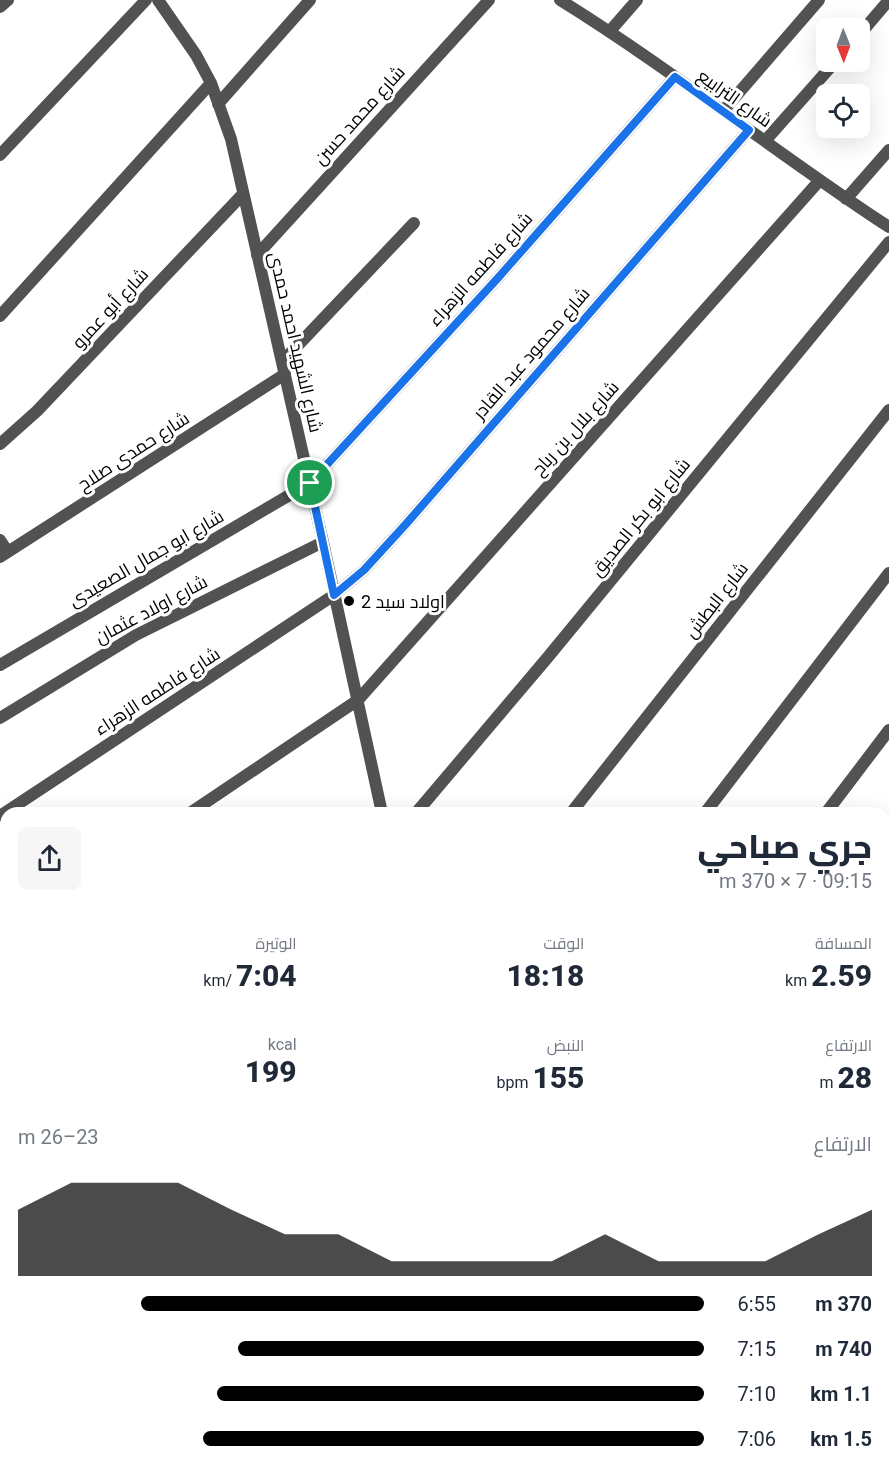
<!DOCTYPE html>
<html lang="ar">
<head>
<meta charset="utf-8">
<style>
  body { margin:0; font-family:Roboto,Cairo,sans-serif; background:#f6f6f7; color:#1f2937; direction:rtl; height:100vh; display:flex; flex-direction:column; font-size:22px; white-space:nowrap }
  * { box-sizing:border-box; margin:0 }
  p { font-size:20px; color:#747a83 }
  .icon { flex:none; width:33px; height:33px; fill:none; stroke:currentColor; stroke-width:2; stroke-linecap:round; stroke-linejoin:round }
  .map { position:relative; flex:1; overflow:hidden; direction:ltr }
  .side { position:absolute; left:0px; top:807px; width:890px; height:666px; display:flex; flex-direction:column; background:#fff; border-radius:18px 18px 0 0; box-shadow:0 6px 24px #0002; direction:rtl }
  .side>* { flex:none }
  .needle { width:39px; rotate:179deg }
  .buttons { position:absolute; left:816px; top:18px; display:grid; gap:12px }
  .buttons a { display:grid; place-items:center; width:54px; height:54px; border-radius:9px; background:#fff; box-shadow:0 6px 24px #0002; font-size:30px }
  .pin { position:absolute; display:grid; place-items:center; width:51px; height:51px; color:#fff; margin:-26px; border:3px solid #fff; border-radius:50%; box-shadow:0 2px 6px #0007 }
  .round { display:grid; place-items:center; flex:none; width:63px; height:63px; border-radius:9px; background:#f6f6f7 }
  .overview { display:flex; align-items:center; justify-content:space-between; height:102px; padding:0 18px }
  h1 { font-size:33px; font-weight:800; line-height:45px }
  .metrics { display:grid; grid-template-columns:repeat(3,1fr); gap:9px; height:102px; padding:6px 18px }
  .metrics div { display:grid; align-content:center }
  .metrics b { font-size:30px; font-weight:800 }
  .metrics small { font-size:16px; font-weight:400 }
  .metrics p { font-size:16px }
  .chart { height:168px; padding:12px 18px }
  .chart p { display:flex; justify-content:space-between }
  .chart svg { width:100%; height:108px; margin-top:6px; fill:#000; opacity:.7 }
  ul { padding:0 18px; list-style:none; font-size:20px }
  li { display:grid; grid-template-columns:96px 72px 1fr; align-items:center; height:45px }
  li i { height:15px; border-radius:8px; background:#000 }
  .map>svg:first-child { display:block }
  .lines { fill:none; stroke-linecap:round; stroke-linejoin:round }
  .highway-casing { stroke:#dbdbdb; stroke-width:21 }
  .street { stroke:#525252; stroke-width:12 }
  .highway { stroke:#000; stroke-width:18 }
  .route-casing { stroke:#fff; stroke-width:12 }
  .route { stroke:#1a73e8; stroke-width:8 }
  .poi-dot { fill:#000; stroke:#fff; stroke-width:2 }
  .labels { text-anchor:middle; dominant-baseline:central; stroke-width:6; stroke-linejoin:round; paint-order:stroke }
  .street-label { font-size:18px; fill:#000; stroke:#fff }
  .poi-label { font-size:18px; fill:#000; stroke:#fff; text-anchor:start }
</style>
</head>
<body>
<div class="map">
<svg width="889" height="1473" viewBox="0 0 889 1473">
  <rect width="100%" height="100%" fill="#fff"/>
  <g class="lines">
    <g class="highway-casing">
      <path id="highway" d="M 884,1159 L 889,1158
        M 884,1240 L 889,1239
        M 0,1319 L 6,1318
        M 0,1387 L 6,1386"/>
    </g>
    <path class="street" d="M 158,0 L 196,55 L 211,83 L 231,139 L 323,542 L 382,813
      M 560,0 C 673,70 777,154 889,227
      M 0,7 L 8,0
      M 610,31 L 637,0
      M 860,34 L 889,0
      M 218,104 L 310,0
      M 723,111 L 819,0
      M 765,141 L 835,62
      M 0,155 L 146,0
      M 846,199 L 889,150
      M 257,255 L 489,0
      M 0,316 L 211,83
      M 282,362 L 414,223
      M 0,444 L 37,411 L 243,194
      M 0,540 L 8,552
      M 0,557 L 285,374
      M 0,665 L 310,483 L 497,279 L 675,77
      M 0,718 L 136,635 L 323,542
      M 190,813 L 358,700 L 820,180
      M 416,813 L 548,657 L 889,242
      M 571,813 L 889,410
      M 705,813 L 889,573
      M 826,813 L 889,730
      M 0,816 L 334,595 L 364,570 L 406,524 L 749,130
      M 884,936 L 889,929
      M 0,941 L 6,937
      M 884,1047 L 889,1046
      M 0,1099 L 6,1095
      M 0,1216 L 6,1212
      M 884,1302 L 889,1302
      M 884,1451 L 889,1445
      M 0,1462 L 6,1461
      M 522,1467 L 523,1473
      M 119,1473 L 127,1467
      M 363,1473 L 372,1467
      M 702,1473 L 707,1467
      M 864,1473 L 869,1467"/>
    <use href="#highway" class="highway"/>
  </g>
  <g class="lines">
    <g class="route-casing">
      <path id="route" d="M 675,77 L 749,130 L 406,524 L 364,570 L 334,595 L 310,483 L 497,279 Z"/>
    </g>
    <use href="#route" class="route"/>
  </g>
  <circle class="poi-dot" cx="349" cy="601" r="6"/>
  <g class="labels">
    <g class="street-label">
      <text transform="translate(735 98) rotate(35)">شارع الترابيع</text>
      <text transform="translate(359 115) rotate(-48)">شارع محمد حسن</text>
      <text transform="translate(480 269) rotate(-48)">شارع فاطمه الزهراء</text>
      <text transform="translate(110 308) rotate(-47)">شارع أبو عمرو</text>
      <text transform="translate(296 342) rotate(77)">شارع الشهيد احمد حمدى</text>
      <text transform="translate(531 353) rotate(-49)">شارع محمود عبد القادر</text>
      <text transform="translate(575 428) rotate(-48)">شارع بلال بن رباح</text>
      <text transform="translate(133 451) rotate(-33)">شارع حمدى صلاح</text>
      <text transform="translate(640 517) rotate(-51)">شارع ابو بكر الصديق</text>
      <text transform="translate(146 558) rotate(-30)">شارع ابو جمال الصعيدى</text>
      <text transform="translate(716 600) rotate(-52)">شارع البطش</text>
      <text transform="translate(151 609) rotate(-28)">شارع اولاد عثمان</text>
      <text transform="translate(157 691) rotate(-33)">شارع فاطمه الزهراء</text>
    </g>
    <g class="poi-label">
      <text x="361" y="601">اولاد سيد 2</text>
    </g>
  </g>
</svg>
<div class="buttons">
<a><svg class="needle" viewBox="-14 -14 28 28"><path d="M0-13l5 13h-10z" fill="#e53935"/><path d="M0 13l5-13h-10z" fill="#747a83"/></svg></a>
<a><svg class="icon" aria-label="locate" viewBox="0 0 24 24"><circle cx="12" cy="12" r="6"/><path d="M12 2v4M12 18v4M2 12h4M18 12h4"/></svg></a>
</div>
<div class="pin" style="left:310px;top:483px;background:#1e9e55"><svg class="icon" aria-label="arrive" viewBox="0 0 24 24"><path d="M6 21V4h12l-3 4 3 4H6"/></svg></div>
<section class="side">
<div class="overview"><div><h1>جري صباحي</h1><p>09:15 · 7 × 370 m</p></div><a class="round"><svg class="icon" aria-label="share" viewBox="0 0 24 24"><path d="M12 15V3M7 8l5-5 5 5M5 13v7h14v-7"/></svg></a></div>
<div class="metrics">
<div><p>المسافة</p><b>2.59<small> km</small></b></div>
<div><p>الوقت</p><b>18:18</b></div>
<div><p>الوتيرة</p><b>7:04<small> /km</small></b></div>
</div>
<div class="metrics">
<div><p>الارتفاع</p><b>28<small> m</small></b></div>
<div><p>النبض</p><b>155<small> bpm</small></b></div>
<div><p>kcal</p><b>199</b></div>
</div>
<div class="chart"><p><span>الارتفاع</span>23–26 m</p>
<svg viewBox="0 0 160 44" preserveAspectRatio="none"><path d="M0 44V17L10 6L20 6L30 6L40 17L50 27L60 27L70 38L80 38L90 38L100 38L110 27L120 38L130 38L140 38L150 27L160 17V44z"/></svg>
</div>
<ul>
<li><b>370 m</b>6:55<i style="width:82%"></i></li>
<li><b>740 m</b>7:15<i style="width:68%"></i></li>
<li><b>1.1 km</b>7:10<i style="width:71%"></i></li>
<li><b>1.5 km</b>7:06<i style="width:73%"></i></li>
</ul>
</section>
</div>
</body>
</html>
